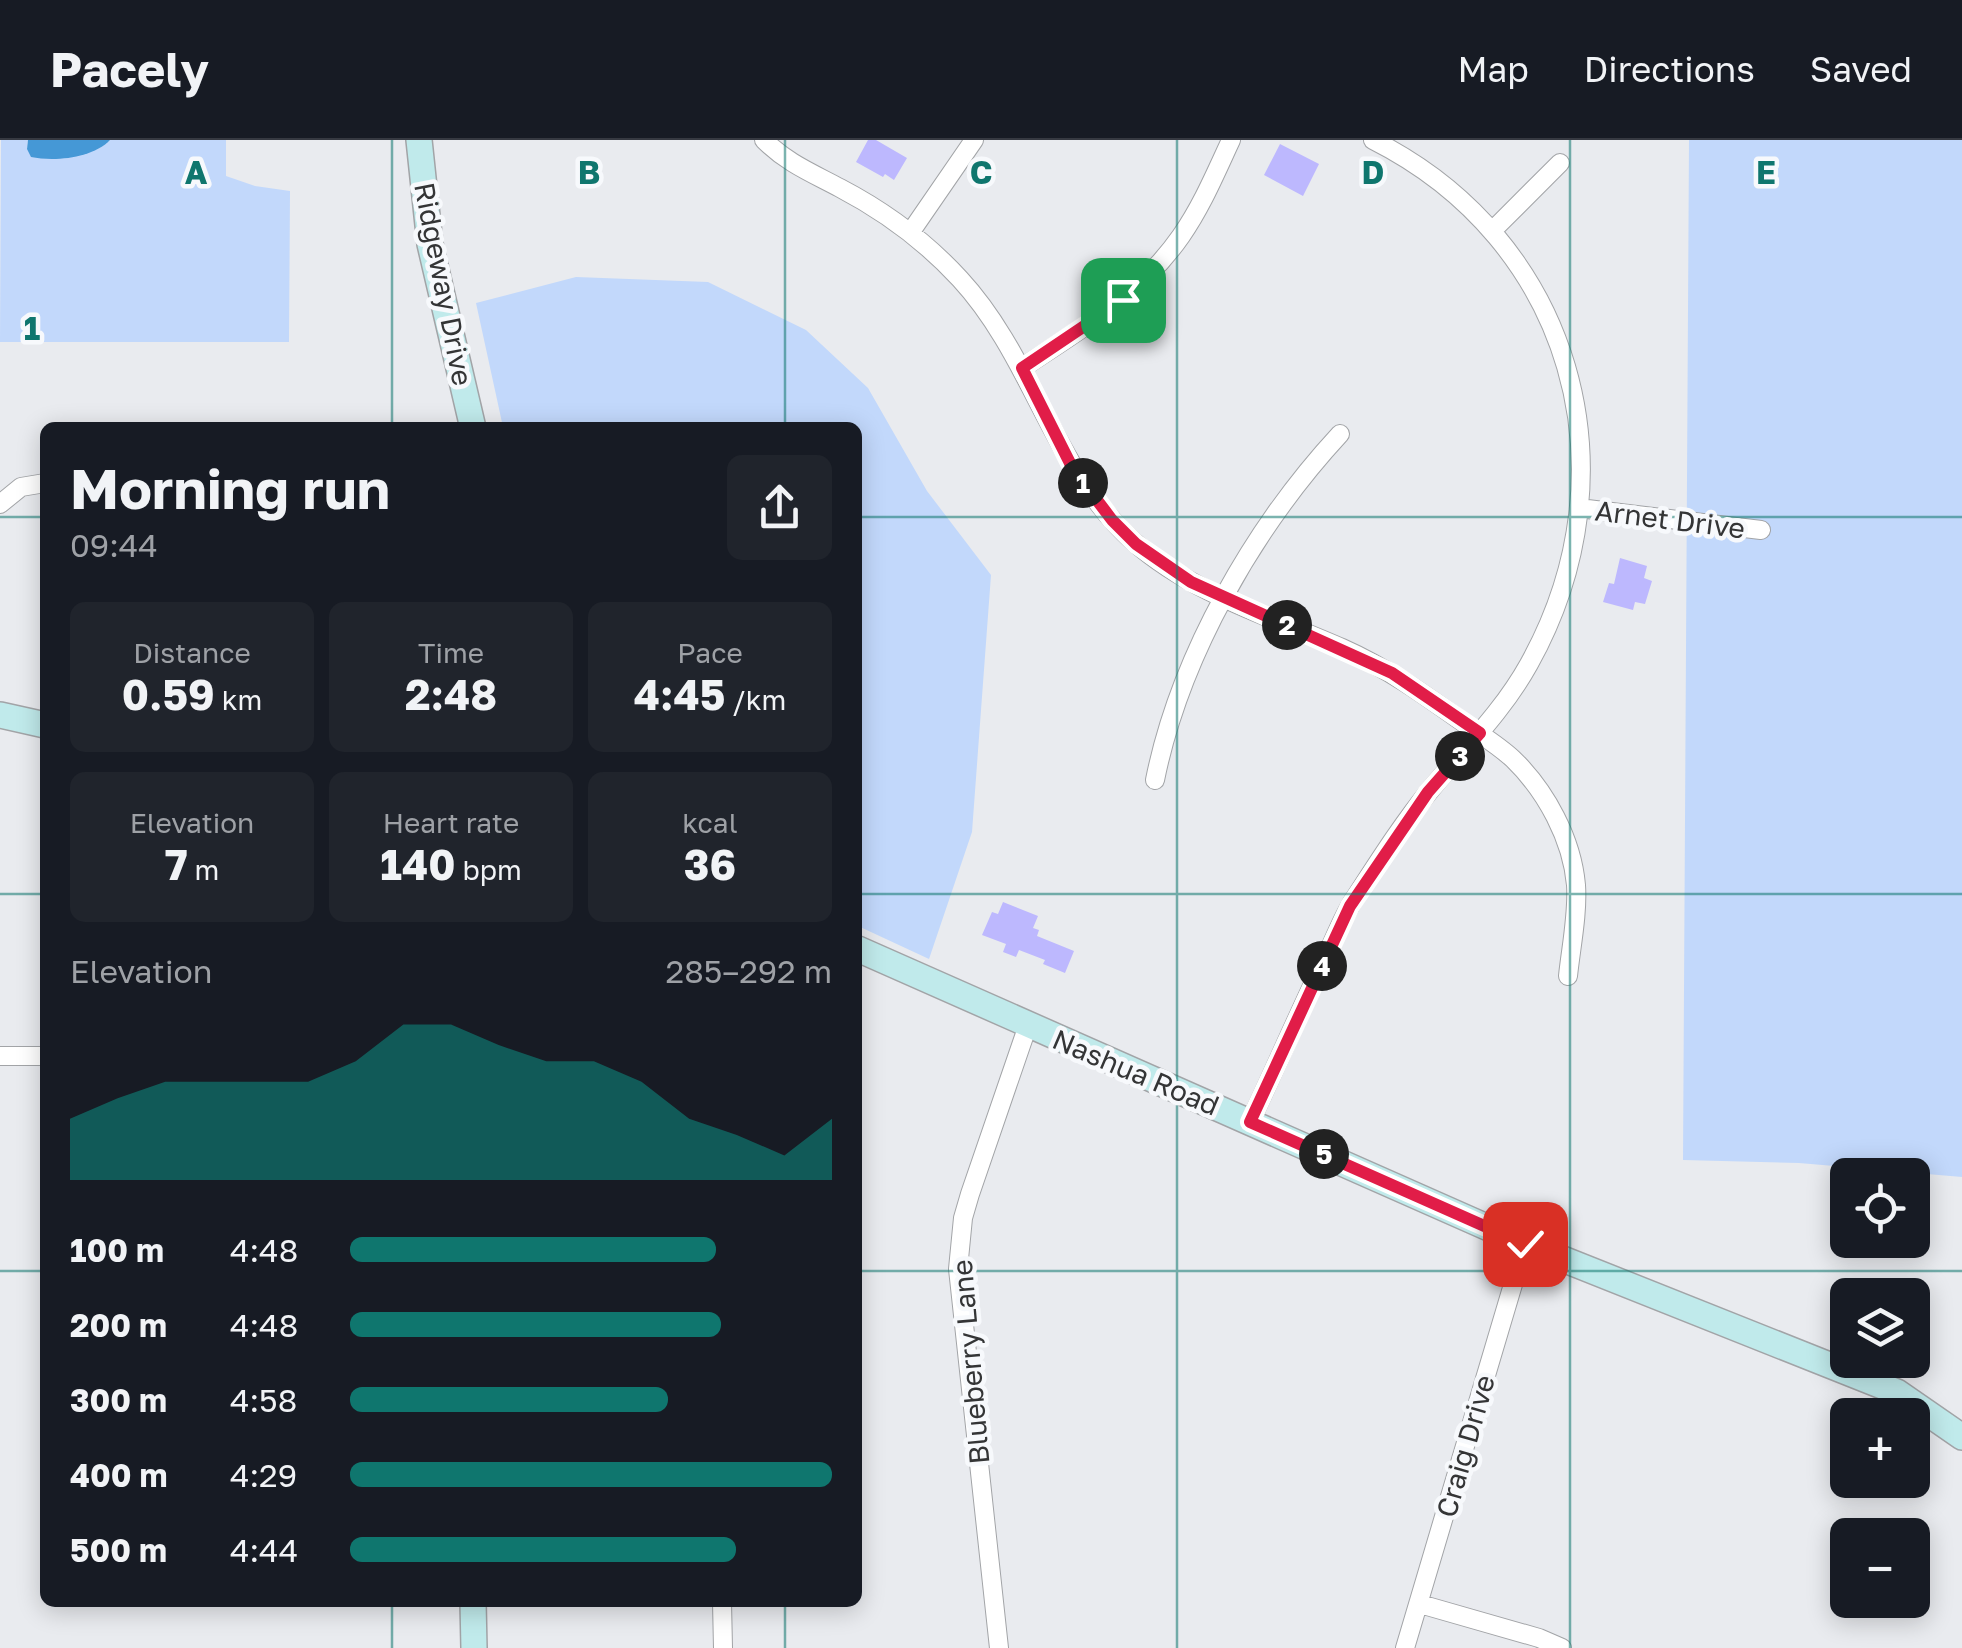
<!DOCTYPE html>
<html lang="en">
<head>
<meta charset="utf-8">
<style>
  body { margin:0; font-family:"Golos Text",sans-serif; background:#20242c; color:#f1f3f6; height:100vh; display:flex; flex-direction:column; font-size:38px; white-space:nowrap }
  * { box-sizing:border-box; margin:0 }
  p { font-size:32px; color:#9ea1a6 }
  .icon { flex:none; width:55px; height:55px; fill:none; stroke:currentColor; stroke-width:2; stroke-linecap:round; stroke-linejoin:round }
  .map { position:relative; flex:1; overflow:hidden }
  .panel { position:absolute; left:40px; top:282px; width:822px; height:1185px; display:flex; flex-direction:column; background:#171b24; border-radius:15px; box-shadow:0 5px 25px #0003 }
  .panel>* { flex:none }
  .controls { position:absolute; left:1830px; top:1018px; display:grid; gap:20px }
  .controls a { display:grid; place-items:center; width:100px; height:100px; border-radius:15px; background:#171b24; box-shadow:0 5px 25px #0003; font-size:50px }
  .pin { position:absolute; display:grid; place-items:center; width:85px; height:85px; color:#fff; margin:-42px; border-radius:20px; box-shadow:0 5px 15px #0006 }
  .km { position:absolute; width:50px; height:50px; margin:-25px; border-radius:50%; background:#222; color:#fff; font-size:28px; line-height:50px; text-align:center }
  .round { display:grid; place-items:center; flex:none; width:105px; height:105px; border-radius:15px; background:#20242c }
  .overview { display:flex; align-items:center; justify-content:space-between; height:170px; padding:0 30px }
  h1 { font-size:55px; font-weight:700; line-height:75px }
  .figures { display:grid; grid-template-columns:repeat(3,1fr); gap:15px; height:170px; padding:10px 30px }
  .figures div { display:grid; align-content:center; border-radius:15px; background:#20242c; text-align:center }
  .figures b { font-size:42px; font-weight:700 }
  .figures small { font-size:28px; font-weight:400 }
  .figures p { font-size:28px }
  .chart { height:280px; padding:20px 30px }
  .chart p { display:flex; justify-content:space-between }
  .chart svg { width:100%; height:180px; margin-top:10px; fill:#0f766e; opacity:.7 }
  ul { padding:0 30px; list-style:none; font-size:32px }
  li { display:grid; grid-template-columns:160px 120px 1fr; align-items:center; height:75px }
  li i { height:25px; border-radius:12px; background:#0f766e }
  header { display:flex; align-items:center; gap:60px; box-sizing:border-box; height:140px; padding:0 50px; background:#171b24; border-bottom:2px solid #363941 }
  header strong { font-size:48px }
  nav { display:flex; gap:55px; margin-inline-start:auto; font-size:35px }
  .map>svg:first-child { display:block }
  .green { fill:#c2d8fb }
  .water { fill:#4598d6 }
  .building { fill:#bdb8fe }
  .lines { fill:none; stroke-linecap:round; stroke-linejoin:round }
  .street-casing { stroke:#a2a4a7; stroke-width:20 }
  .secondary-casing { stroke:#a2a4a7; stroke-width:28 }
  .street { stroke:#fff; stroke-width:18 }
  .secondary { stroke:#c0eaeb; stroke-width:25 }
  .route-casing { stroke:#fff; stroke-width:20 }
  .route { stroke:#e11d48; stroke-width:12 }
  .grid { fill:none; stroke:#0f766e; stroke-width:2.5; stroke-opacity:0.55 }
  .labels { text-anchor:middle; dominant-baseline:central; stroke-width:9; stroke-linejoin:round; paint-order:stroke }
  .street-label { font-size:28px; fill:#343536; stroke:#f7f9fc }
  .grid-label { font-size:32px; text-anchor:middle; font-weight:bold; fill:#0f766e; stroke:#f7f9fc; stroke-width:9; stroke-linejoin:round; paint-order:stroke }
</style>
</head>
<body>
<header>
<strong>Pacely</strong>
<nav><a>Map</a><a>Directions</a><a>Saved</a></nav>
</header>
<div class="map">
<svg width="1962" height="1508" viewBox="0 0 1962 1508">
  <rect width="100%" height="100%" fill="#e9ebef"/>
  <path class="green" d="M 1,0 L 28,0 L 27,9 C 56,13 88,22 110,0 L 226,0 L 226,36 L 255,46 L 290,51 L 289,202 L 0,202 Z
    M 1689,0 L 1962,0 L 1962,1037 L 1799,1023 L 1683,1020 Z
    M 576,137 L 708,142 L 806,190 L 868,248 L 927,351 L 991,435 L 972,692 L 929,819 L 858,786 L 858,288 L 503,287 L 476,163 Z"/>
  <path class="water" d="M 28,0 L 110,0 C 93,18 55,22 31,17 L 27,9 Z"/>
  <path class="building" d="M 868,0 L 876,0 L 907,18 L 894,40 L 885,34 L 883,37 L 856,22 Z
    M 1280,4 L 1319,24 L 1303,56 L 1264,35 Z
    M 1620,418 L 1647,426 L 1644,438 L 1652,441 L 1645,464 L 1635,462 L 1633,470 L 1603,462 L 1609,443 L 1614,444 Z
    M 1003,762 L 1038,776 L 1033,788 L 1039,790 L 1037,796 L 1074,811 L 1065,833 L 1043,824 L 1045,820 L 1019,810 L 1016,817 L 1003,812 L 1006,804 L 982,795 L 992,772 L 998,774 Z"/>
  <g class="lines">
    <g class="street-casing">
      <path id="street" d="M 764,0 C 787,23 812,33 840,48 C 884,71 926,102 960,139 C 1033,218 1053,330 1134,402 C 1193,454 1272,477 1342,508 C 1387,528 1425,555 1464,583 C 1481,595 1498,605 1513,619 C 1546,651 1572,699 1576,745 C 1578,774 1571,807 1568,836
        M 1493,90 L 1560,23
        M 910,93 L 974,0
        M 1022,228 C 1081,189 1140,155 1181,96 C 1202,66 1216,32 1231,0
        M 0,364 L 21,347 L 45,343
        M 1579,368 L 1761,390
        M 1155,640 C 1180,516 1254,387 1340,294
        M 0,916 L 45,916
        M 1250,982 C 1275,929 1298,875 1323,823 C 1333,803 1341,780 1353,761 C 1377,724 1402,684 1431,649 C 1465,608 1503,571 1529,524 C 1637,330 1572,100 1373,0
        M 722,1462 L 723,1508
        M 1420,1464 L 1539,1498 L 1562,1508
        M 999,1508 L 958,1129 L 963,1078 L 970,1054 L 1028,885
        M 1405,1508 L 1525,1104"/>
    </g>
    <g class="secondary-casing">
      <path id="secondary" d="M 419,0 L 430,104 L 473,288
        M 0,575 L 45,585
        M 858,809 L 1525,1104 L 1897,1252 L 1962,1297
        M 473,1462 L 474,1508"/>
    </g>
    <use href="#street" class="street"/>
    <use href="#secondary" class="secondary"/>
  </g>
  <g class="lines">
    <g class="route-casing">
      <path id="route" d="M 1123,160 L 1022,228 L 1072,327 L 1112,380 L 1136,404 L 1191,442 L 1392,533 L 1480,593 L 1428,652 L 1350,766 L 1250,982 L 1525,1104"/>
    </g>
    <use href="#route" class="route"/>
  </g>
  <path class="grid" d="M 392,0 L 392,288M 785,0 L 785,288M 1177,0 L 1177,1508M 1570,0 L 1570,1508M 0,377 L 45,377M 858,377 L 1962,377M 0,754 L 45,754M 858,754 L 1962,754M 0,1131 L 45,1131M 858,1131 L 1962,1131M 392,1462 L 392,1508M 785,1462 L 785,1508"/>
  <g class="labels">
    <g class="street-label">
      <text transform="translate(444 144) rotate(79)">Ridgeway Drive</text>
      <text transform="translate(1670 379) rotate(7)">Arnet Drive</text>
      <text transform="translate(1136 932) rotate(23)">Nashua Road</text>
      <text transform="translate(970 1222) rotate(-95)">Blueberry Lane</text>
      <text transform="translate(1465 1306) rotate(-74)">Craig Drive</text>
    </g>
  </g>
  <g class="grid-label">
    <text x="196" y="44">A</text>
    <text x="589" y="44">B</text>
    <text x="981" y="44">C</text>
    <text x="1373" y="44">D</text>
    <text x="1766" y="44">E</text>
    <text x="32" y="200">1</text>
  </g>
</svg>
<div class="controls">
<a><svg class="icon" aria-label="locate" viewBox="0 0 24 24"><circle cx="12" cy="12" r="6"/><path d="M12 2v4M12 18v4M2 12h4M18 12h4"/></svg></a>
<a><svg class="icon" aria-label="layers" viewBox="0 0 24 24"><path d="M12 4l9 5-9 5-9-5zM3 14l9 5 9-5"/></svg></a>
<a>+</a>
<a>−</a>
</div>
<div class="pin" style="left:1123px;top:160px;background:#1e9e55"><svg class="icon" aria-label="arrive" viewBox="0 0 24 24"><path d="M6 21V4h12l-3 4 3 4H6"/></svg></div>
<div class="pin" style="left:1525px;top:1104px;background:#d93025"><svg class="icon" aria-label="check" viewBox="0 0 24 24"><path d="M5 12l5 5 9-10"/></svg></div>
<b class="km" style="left:1083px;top:343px">1</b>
<b class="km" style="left:1287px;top:485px">2</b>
<b class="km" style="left:1460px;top:616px">3</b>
<b class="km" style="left:1322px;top:826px">4</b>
<b class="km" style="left:1324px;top:1014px">5</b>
<section class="panel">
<div class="overview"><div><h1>Morning run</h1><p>09:44</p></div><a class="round"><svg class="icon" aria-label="share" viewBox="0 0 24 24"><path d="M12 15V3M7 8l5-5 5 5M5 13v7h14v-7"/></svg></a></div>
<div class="figures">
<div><p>Distance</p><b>0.59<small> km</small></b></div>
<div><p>Time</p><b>2:48</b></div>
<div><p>Pace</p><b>4:45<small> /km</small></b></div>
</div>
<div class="figures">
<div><p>Elevation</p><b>7<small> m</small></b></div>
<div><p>Heart rate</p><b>140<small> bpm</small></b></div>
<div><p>kcal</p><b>36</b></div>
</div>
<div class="chart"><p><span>Elevation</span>285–292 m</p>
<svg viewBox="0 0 160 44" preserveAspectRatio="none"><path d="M0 44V29L10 24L20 20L30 20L40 20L50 20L60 15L70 6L80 6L90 11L100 15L110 15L120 20L130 29L140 33L150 38L160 29V44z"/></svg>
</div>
<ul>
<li><b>100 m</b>4:48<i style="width:76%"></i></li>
<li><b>200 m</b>4:48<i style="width:77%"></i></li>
<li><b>300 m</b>4:58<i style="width:66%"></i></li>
<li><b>400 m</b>4:29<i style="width:100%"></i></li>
<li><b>500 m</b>4:44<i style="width:80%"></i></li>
</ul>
</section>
</div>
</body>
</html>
